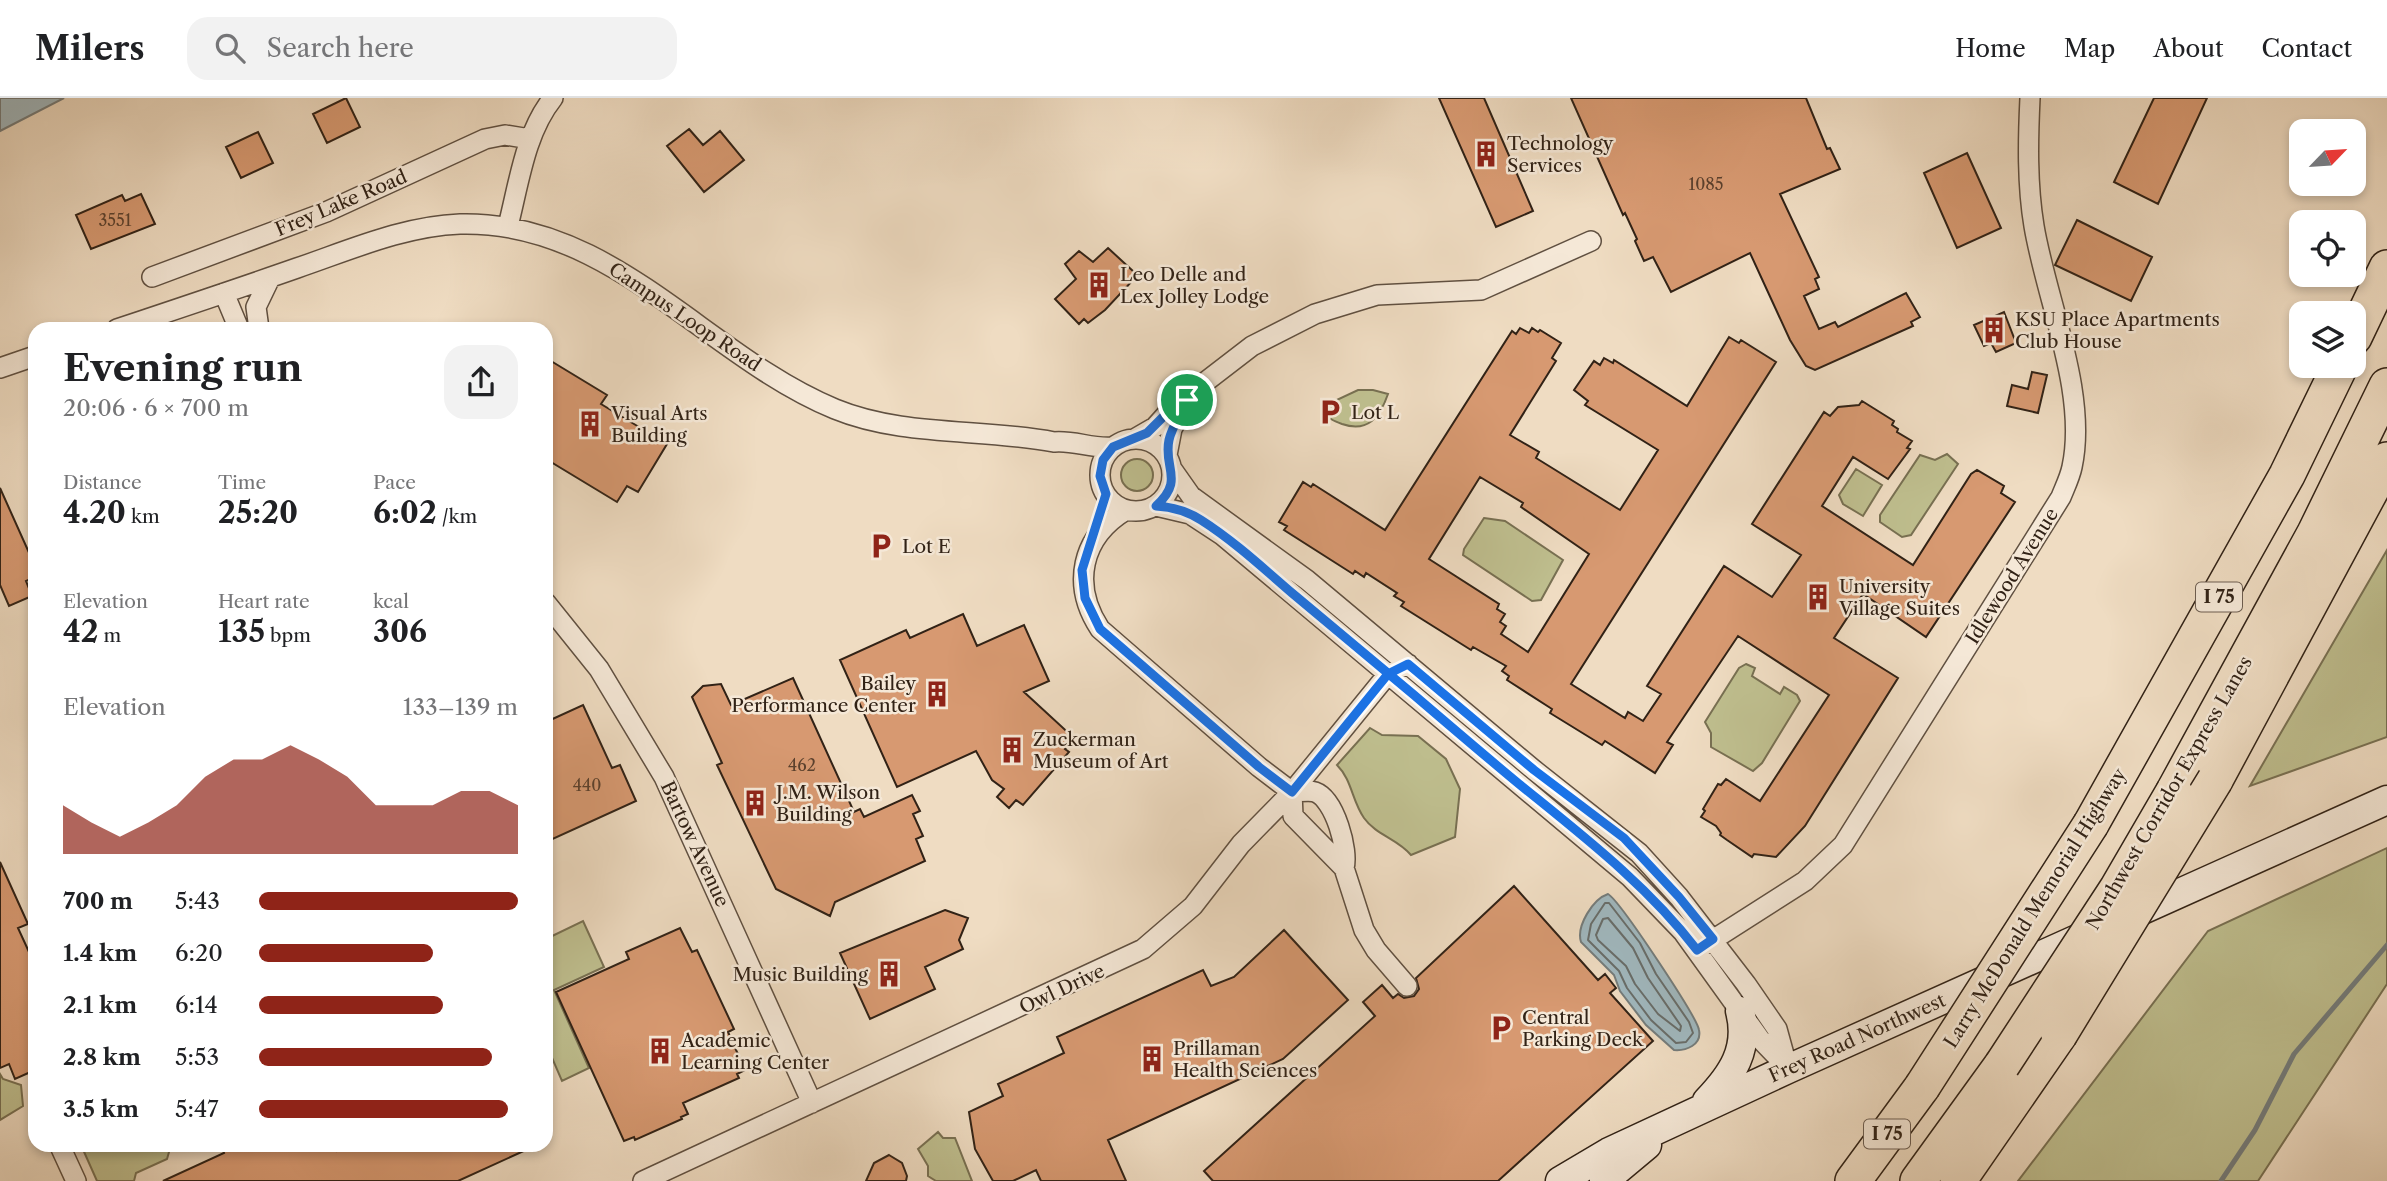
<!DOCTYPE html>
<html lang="en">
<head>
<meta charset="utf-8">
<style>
  body { margin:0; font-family:"Libre Caslon Text",serif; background:#f2f2f2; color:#202124; height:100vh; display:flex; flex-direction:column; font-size:26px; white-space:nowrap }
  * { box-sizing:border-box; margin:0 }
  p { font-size:23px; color:#757577 }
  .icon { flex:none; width:38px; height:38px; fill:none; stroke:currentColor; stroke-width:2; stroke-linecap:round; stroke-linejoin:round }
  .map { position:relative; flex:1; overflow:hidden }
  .details { position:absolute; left:28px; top:224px; width:525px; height:830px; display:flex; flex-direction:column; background:#fff; border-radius:21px; box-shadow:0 4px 10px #0003 }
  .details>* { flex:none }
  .needle { width:46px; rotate:65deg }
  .buttons { position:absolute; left:2289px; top:21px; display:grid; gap:14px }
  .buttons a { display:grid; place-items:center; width:77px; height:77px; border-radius:14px; background:#fff; box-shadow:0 4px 10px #0003; font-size:35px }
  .pin { position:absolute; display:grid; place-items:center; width:60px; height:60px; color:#fff; margin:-30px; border:4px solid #fff; border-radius:50%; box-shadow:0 2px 7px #0007 }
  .round { display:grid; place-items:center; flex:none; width:74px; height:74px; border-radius:21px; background:#f2f2f2 }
  .summary { display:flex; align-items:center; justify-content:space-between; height:119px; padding:0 35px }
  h1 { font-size:38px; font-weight:700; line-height:52px }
  .figures { display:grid; grid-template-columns:repeat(3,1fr); gap:10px; height:119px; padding:7px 35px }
  .figures div { display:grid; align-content:center }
  .figures b { font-size:30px; font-weight:700 }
  .figures small { font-size:19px; font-weight:400 }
  .figures p { font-size:19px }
  .chart { height:196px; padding:14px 35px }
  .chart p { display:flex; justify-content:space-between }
  .chart svg { width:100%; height:126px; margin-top:7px; fill:#8f2418; opacity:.7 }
  ul { padding:0 35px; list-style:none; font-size:23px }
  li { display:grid; grid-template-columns:112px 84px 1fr; align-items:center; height:52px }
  li i { height:18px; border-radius:9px; background:#8f2418 }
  header { display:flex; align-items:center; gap:42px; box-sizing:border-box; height:98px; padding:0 35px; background:#fff; border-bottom:2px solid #e0e0e0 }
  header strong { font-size:33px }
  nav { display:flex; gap:38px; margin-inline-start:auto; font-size:24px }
  .search { width:490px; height:63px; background:#f2f2f2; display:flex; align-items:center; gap:18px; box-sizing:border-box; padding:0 24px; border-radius:21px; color:#757577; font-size:26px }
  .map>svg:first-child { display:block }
  .green { fill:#bfbf8f; stroke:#787052; stroke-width:2 }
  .water { fill:#a0b8bf; stroke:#747c7b; stroke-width:2 }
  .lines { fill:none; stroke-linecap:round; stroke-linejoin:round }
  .shore { stroke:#686d6a; stroke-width:2 }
  .stream { stroke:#747c7b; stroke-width:5 }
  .building { fill:#d79971; stroke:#312216; stroke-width:2; fill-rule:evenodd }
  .street-casing { stroke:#605041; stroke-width:22 }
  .secondary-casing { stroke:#312216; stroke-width:31 }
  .highway-casing { stroke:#312216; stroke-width:38 }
  .street { stroke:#f5e8d7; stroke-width:19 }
  .secondary { stroke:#f5e8d7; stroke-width:28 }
  .highway { stroke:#efdcc2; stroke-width:35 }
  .highway-bridge-casing { stroke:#312216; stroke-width:38; stroke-linecap:butt }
  .highway-bridge { stroke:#efdcc2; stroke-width:35 }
  .route-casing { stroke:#fff; stroke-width:14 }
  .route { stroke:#1a73e8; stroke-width:9 }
  .labels { text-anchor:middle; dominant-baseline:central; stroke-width:5; stroke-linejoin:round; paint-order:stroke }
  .number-label { font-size:16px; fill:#5a402d }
  .shield { fill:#f5e8d7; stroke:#6c5d50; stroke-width:2 }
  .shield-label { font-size:18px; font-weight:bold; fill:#312216 }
  .poi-label { font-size:19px; fill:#312216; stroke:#f5e8d7; text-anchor:start }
  .street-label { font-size:19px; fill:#312216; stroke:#f5e8d7 }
</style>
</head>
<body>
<header>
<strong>Milers</strong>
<div class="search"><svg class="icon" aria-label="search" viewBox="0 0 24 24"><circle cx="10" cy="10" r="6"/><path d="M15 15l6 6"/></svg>Search here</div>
<nav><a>Home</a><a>Map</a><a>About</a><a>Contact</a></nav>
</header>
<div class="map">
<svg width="2387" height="1083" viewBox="0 0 2387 1083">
  <rect width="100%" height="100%" fill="#efdcc2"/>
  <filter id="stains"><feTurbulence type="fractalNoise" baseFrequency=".00286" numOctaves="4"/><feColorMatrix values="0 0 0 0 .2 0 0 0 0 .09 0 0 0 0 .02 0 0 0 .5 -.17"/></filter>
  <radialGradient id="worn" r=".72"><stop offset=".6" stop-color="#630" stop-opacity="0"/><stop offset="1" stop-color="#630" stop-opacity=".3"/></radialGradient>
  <path class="green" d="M 1358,292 L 1373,292 L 1388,296 C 1380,319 1368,335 1342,326 C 1334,323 1327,320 1323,313 L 1326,307 Z
    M 1947,356 L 1958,366 L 1911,437 L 1902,439 L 1880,424 L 1880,417 L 1920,357 L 1935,362 Z
    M1121 377a16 16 0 1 1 32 0a16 16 0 1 1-32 0Z
    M 1856,371 L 1882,387 L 1863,418 L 1843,406 L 1839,397 Z
    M 1484,420 L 1505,423 L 1563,462 L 1541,502 L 1532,503 L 1463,457 L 1464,451 Z
    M 2387,452 L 2387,639 L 2250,688 Z
    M 1746,566 L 1755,570 L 1752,578 L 1780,596 L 1784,589 L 1797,597 L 1800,603 L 1762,665 L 1753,673 L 1711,649 L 1711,635 L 1705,624 L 1739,570 Z
    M 1370,630 L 1382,637 L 1418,638 L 1446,661 L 1460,691 L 1455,739 L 1411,757 C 1398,741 1376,737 1364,720 C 1352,703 1352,682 1337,667 Z
    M 2387,750 L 2387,886 L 2258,1083 L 2018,1083 L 2208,833 Z
    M 583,823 L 604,869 L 554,892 L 589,970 L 562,983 L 546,946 L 546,841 Z
    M 0,976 L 3,981 L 21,987 L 23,1008 L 0,1022 Z
    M 938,1034 L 943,1040 L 955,1040 L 972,1083 L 936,1083 L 928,1078 L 928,1068 L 918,1051 Z
    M 81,1047 L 81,1046 L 171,1047 L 167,1061 L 136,1075 L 134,1083 L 97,1083 Z"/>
  <path class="water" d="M 0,0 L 64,0 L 0,33 Z
    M 1608,796 C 1620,803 1697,919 1699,932 C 1702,947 1686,953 1674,952 L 1646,927 L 1620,893 L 1614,877 L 1581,844 C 1576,828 1593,801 1608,796 Z"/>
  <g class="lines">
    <path class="shore" d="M 1605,805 L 1609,805 L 1640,845 L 1656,876 L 1689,924 L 1693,935 L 1686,944 L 1676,945 L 1651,922 L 1627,890 L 1619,873 L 1588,842 L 1591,826 Z
      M 1608,820 L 1633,850 L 1648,880 L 1681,928 L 1680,933 L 1658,916 L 1635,886 L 1626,868 L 1598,842 L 1596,837 L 1603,821 Z"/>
    <path class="stream" d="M 2221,1083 L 2255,1032 L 2294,956 L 2387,847"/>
  </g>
  <path class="building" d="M 346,0 L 360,29 L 327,45 L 313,16 Z
    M 1439,0 L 1484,0 L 1533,113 L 1496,129 Z
    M 1571,0 L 1806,0 L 1827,51 L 1830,50 L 1840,71 L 1780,96 L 1819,179 L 1815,181 L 1819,191 L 1804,198 L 1819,231 L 1835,224 L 1838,229 L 1906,195 L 1920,219 L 1911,224 L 1913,228 L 1815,272 L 1806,268 L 1790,242 L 1750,155 L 1671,194 L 1653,159 L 1644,163 L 1635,143 L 1637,141 L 1625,115 L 1623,117 Z
    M 2154,0 L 2207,0 L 2158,106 L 2114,84 Z
    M 689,31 L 703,47 L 720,33 L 744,62 L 704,94 L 667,48 Z
    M 258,34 L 273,65 L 241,80 L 226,49 Z
    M 1967,55 L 2001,130 L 1957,150 L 1924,75 Z
    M 141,96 L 155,126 L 91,151 L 76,117 L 122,97 L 125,103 Z
    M 2077,122 L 2152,159 L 2131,203 L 2055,167 Z
    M 1108,150 L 1134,174 L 1135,180 L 1105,212 L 1088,225 L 1084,221 L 1079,226 L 1055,201 L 1076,181 L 1065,166 L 1079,153 L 1093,164 Z
    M 2004,214 L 2016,245 L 1996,254 L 1991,245 L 1984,248 L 1974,227 Z
    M 1520,230 L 1529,235 L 1532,230 L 1538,234 L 1540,232 L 1561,245 L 1552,260 L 1556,263 L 1510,337 L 1539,354 L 1536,360 L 1620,412 L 1658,352 L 1585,307 L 1588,303 L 1574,292 L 1594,263 L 1600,267 L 1604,260 L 1613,265 L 1614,262 L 1687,308 L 1729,239 L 1739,245 L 1741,242 L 1776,264 L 1571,586 L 1625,620 L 1628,614 L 1643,623 L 1661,596 L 1647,588 L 1724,468 L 1772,499 L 1801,457 L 1752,426 L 1824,314 L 1830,318 L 1838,309 L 1859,307 L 1862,303 L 1894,323 L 1892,327 L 1898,331 L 1897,334 L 1912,343 L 1907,350 L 1910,351 L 1888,381 L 1853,359 L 1822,408 L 1913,467 L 1971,376 L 1977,372 L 2004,388 L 2001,395 L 2015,404 L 1926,539 L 1863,496 L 1834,540 L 1898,580 L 1805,728 L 1776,759 L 1754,756 L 1752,759 L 1727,742 L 1720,737 L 1721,735 L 1716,728 L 1701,719 L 1705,713 L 1703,711 L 1718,686 L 1721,687 L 1726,681 L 1760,703 L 1829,597 L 1738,538 L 1667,644 L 1673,647 L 1655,675 L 1605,643 L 1602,647 L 1550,615 L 1552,611 L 1507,582 L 1509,578 L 1502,573 L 1506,568 L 1473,549 L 1471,552 L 1401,508 L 1404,504 L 1394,498 L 1397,495 L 1366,475 L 1364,479 L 1355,473 L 1353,476 L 1284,432 L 1287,428 L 1279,424 L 1303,384 L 1311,389 L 1313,386 L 1385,432 L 1512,233 L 1516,236 ZM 1480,379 L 1523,405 L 1521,409 L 1589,456 L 1528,554 L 1501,536 L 1506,528 L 1500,524 L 1505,516 L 1497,511 L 1499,506 L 1429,461 Z
    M 546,260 L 607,297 L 601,306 L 667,346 L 638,394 L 627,388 L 617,404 L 546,361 Z
    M 2032,274 L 2047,277 L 2038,315 L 2007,308 L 2012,287 L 2028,291 Z
    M 0,390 L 35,468 L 35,479 L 26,483 L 32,498 L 9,508 L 0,487 Z
    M 963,516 L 977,548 L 1024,527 L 1049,583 L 1024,594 L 1074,640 L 1065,651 L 1069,654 L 1023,707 L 1016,702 L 1009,710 L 997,699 L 1004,691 L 992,682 L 976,653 L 897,689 L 840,562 L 906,532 L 910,540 Z
    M 793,580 L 854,714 L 860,711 L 864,719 L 912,697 L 920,713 L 913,716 L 923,738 L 916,741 L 925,763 L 835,804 L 830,818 L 776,791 L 717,667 L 722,665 L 692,599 L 703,588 L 721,586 L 731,607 Z
    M 583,607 L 612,670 L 620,667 L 636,703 L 546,744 L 546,624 Z
    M 0,764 L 28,826 L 18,830 L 35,867 L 35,972 L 15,981 L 9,966 L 0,970 Z
    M 1514,788 L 1598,882 L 1605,876 L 1616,890 L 1610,895 L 1653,943 L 1498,1083 L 1213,1083 L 1204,1073 L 1375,918 L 1363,904 L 1382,887 L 1393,900 L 1398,896 L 1404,900 L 1414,898 L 1419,891 L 1416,880 Z
    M 945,812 L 968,820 L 959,842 L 963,851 L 925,869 L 935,891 L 870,921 L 840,855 Z
    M 680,830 L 692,854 L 697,852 L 734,931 L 728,934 L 745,972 L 737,976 L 739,980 L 683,1005 L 688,1016 L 681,1019 L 682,1021 L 635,1042 L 634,1039 L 624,1043 L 556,894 L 629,861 L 626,854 Z
    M 1284,832 L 1348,902 L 1283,961 L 1108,1042 L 1126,1083 L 1041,1083 L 1036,1072 L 1013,1083 L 993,1083 L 975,1051 L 969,1014 L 1003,998 L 998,986 L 1064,955 L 1057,939 L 1203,872 L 1211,888 L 1234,879 Z
    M 221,1046 L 334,1046 L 337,1053 L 352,1046 L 539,1046 L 458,1083 L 163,1083 L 224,1055 Z
    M 889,1057 L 902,1065 L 907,1078 L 906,1083 L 866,1083 L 874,1065 Z"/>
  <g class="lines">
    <g class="street-casing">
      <path id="street" d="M 508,128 C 519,85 525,35 553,0
        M 152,179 L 326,114 L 485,41 L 505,37 L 530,41
        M 224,195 L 239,231
        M 117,231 C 177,211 237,191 297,170 C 350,152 404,128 460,126 C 612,122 706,258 835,311 C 903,339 982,330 1054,344 C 1074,342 1092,351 1113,349
        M 259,231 L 256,209 L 270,180
        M 0,270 L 35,258
        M 1136,340 L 1155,329 L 1174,308 L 1252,248 L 1315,216 L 1377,197 L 1481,192 L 1591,143
        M1100 377a36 36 0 1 1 72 0a36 36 0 1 1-72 0Z
        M 1167,357 L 1172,331 L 1184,309
        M 1172,371 L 1191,398 L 1307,482 L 1534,672 L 1639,755 L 1679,799 L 1746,886 L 1777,931 L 1788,971
        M 1156,408 L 1190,416 L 1222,437 L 1630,779 L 1683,834 L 1760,941 L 1785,967
        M 1126,412 C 1081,439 1071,487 1100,531 L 1259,669 L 1292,694
        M 546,505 L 599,571 L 664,679 L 812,1005
        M 1292,694 L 1293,718 L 1344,770 L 1364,832 L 1376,852 L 1407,888
        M 1292,694 C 1299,694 1309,692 1315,694 C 1335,701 1349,753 1344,770
        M 1697,852 L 1805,783 L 1843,747 L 2061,399 C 2065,389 2070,379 2072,369 C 2088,295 2046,201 2034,128 C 2027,86 2028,42 2030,0
        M 59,1046 L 76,1083
        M 643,1083 L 1143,851 L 1193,808 L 1241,746 L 1292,694 L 1388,576 L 1408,566"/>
    </g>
    <g class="secondary-casing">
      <path id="secondary" d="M 1707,1003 C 1732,977 1750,951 1740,913
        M 1560,1083 L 1609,1054 L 1788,971 L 2387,702
        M 1604,1083 L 1647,1047"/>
    </g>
    <g class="highway-casing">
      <path id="highway" d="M 2354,239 L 2387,170
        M 2215,682 L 2387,362
        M 2174,693 L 2315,435 L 2387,288
        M 2091,726 L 2287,377 L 2340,268
        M 1853,1083 L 1922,989
        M 1918,1083 L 2002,967
        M 1958,1083 L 2059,937"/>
    </g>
    <use href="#street" class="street"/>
    <use href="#secondary" class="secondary"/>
    <use href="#highway" class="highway"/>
    <g class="highway-bridge-casing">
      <path id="highway-bridge" d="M 2059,937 L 2215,682
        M 2002,967 L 2117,791 L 2174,693
        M 1922,989 L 2091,726"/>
    </g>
    <use href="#highway-bridge" class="highway-bridge"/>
  </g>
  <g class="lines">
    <g class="route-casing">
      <path id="route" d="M 1187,302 L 1174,308 L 1147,335 L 1113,349 L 1103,362 L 1100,378 L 1106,396 L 1082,472 L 1085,500 L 1100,531 L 1259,669 L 1292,694 L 1388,576 L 1408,566 L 1534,672 L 1624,740 L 1679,799 L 1713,841 L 1697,852 C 1647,787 1583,738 1519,686 C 1484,657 1449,627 1414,597 C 1373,563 1333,529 1292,495 C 1263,470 1234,443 1201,422 C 1187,413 1173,409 1156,408 C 1185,382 1163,370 1169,342 C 1172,328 1182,315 1187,302"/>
    </g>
    <use href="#route" class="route"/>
  </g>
  <defs>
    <g id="building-bare" transform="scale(2.1)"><path d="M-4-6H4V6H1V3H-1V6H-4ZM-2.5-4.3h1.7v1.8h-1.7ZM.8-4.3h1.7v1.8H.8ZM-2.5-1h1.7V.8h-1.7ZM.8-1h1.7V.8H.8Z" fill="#8f2418" stroke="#f5e8d7" stroke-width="2.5" paint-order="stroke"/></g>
    <g id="parking-bare" transform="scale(2.1)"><path d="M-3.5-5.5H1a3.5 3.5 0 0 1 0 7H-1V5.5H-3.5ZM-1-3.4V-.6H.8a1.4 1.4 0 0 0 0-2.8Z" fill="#8f2418" stroke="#f5e8d7" stroke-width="2.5" paint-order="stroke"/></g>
  </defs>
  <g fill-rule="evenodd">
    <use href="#building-bare" x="1486" y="56"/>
    <use href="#building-bare" x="1099" y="187"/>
    <use href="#building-bare" x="1994" y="232"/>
    <use href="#parking-bare" x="1330" y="314"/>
    <use href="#building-bare" x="590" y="326"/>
    <use href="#parking-bare" x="881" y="448"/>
    <use href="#building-bare" x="1818" y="499"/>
    <use href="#building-bare" x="937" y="596"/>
    <use href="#building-bare" x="1012" y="652"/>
    <use href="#building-bare" x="755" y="705"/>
    <use href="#building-bare" x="889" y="876"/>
    <use href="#parking-bare" x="1501" y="930"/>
    <use href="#building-bare" x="660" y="953"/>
    <use href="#building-bare" x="1152" y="961"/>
  </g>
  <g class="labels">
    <g class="number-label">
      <text x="1706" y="86">1085</text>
      <text x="115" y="122">3551</text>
      <text x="802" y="667">462</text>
      <text x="587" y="687">440</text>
    </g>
    <g class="shield">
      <rect x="2196" y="484.5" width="46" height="29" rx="5"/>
      <rect x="1864" y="1021.5" width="46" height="29" rx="5"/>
    </g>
    <g class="shield-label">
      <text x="2219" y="499">I 75</text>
      <text x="1887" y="1036">I 75</text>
    </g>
    <g class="poi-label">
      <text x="1507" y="45">Technology<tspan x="1507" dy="22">Services</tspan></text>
      <text x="1120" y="176">Leo Delle and<tspan x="1120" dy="22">Lex Jolley Lodge</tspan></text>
      <text x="2015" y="221">KSU Place Apartments<tspan x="2015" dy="22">Club House</tspan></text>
      <text x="1351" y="314">Lot L</text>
      <text x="611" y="315">Visual Arts<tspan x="611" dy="22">Building</tspan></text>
      <text x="902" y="448">Lot E</text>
      <text x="1839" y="488">University<tspan x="1839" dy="22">Village Suites</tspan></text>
      <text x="916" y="585" text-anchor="end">Bailey<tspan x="916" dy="22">Performance Center</tspan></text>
      <text x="1033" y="641">Zuckerman<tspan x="1033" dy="22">Museum of Art</tspan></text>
      <text x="776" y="694">J.M. Wilson<tspan x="776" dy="22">Building</tspan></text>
      <text x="868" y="876" text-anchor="end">Music Building</text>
      <text x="1522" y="919">Central<tspan x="1522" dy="22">Parking Deck</tspan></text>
      <text x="681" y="942">Academic<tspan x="681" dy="22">Learning Center</tspan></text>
      <text x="1173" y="950">Prillaman<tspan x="1173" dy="22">Health Sciences</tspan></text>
    </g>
    <g class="street-label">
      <text transform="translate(341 105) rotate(-23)">Frey Lake Road</text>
      <text transform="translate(685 219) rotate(34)">Campus Loop Road</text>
      <text transform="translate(2012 478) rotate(-58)">Idlewood Avenue</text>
      <text transform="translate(2169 695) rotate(-60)">Northwest Corridor Express Lanes</text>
      <text transform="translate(695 746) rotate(65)">Bartow Avenue</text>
      <text transform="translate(2035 810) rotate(-58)">Larry McDonald Memorial Highway</text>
      <text transform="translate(1062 891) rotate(-25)">Owl Drive</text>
      <text transform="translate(1857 940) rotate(-24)">Frey Road Northwest</text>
    </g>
  </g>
  <rect width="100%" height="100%" filter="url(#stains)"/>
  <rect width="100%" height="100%" fill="url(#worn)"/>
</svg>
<div class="buttons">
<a><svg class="needle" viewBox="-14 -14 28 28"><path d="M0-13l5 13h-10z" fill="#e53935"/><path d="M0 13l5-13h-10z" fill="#757577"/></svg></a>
<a><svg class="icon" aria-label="locate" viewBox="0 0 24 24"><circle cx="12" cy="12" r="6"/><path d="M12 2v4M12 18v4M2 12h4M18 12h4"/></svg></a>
<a><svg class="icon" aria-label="layers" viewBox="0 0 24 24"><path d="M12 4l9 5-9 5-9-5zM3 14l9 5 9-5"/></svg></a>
</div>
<div class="pin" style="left:1187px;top:302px;background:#1e9e55"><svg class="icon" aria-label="arrive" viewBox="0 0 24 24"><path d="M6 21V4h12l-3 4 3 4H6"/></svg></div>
<section class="details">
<div class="summary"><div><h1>Evening run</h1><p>20:06 · 6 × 700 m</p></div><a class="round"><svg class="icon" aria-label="share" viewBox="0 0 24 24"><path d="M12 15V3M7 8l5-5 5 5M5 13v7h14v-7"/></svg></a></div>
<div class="figures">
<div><p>Distance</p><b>4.20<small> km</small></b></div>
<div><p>Time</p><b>25:20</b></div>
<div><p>Pace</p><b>6:02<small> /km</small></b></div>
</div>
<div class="figures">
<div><p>Elevation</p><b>42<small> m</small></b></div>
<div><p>Heart rate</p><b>135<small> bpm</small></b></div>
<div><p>kcal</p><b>306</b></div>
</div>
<div class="chart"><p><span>Elevation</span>133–139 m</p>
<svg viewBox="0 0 160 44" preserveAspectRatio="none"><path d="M0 44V27L10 33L20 38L30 33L40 27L50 17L60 11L70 11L80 6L90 11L100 17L110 27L120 27L130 27L140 22L150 22L160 27V44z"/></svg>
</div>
<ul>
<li><b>700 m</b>5:43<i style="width:100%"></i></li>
<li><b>1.4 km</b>6:20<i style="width:67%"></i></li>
<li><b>2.1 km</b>6:14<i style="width:71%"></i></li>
<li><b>2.8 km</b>5:53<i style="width:90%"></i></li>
<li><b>3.5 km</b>5:47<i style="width:96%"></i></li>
</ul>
</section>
</div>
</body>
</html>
